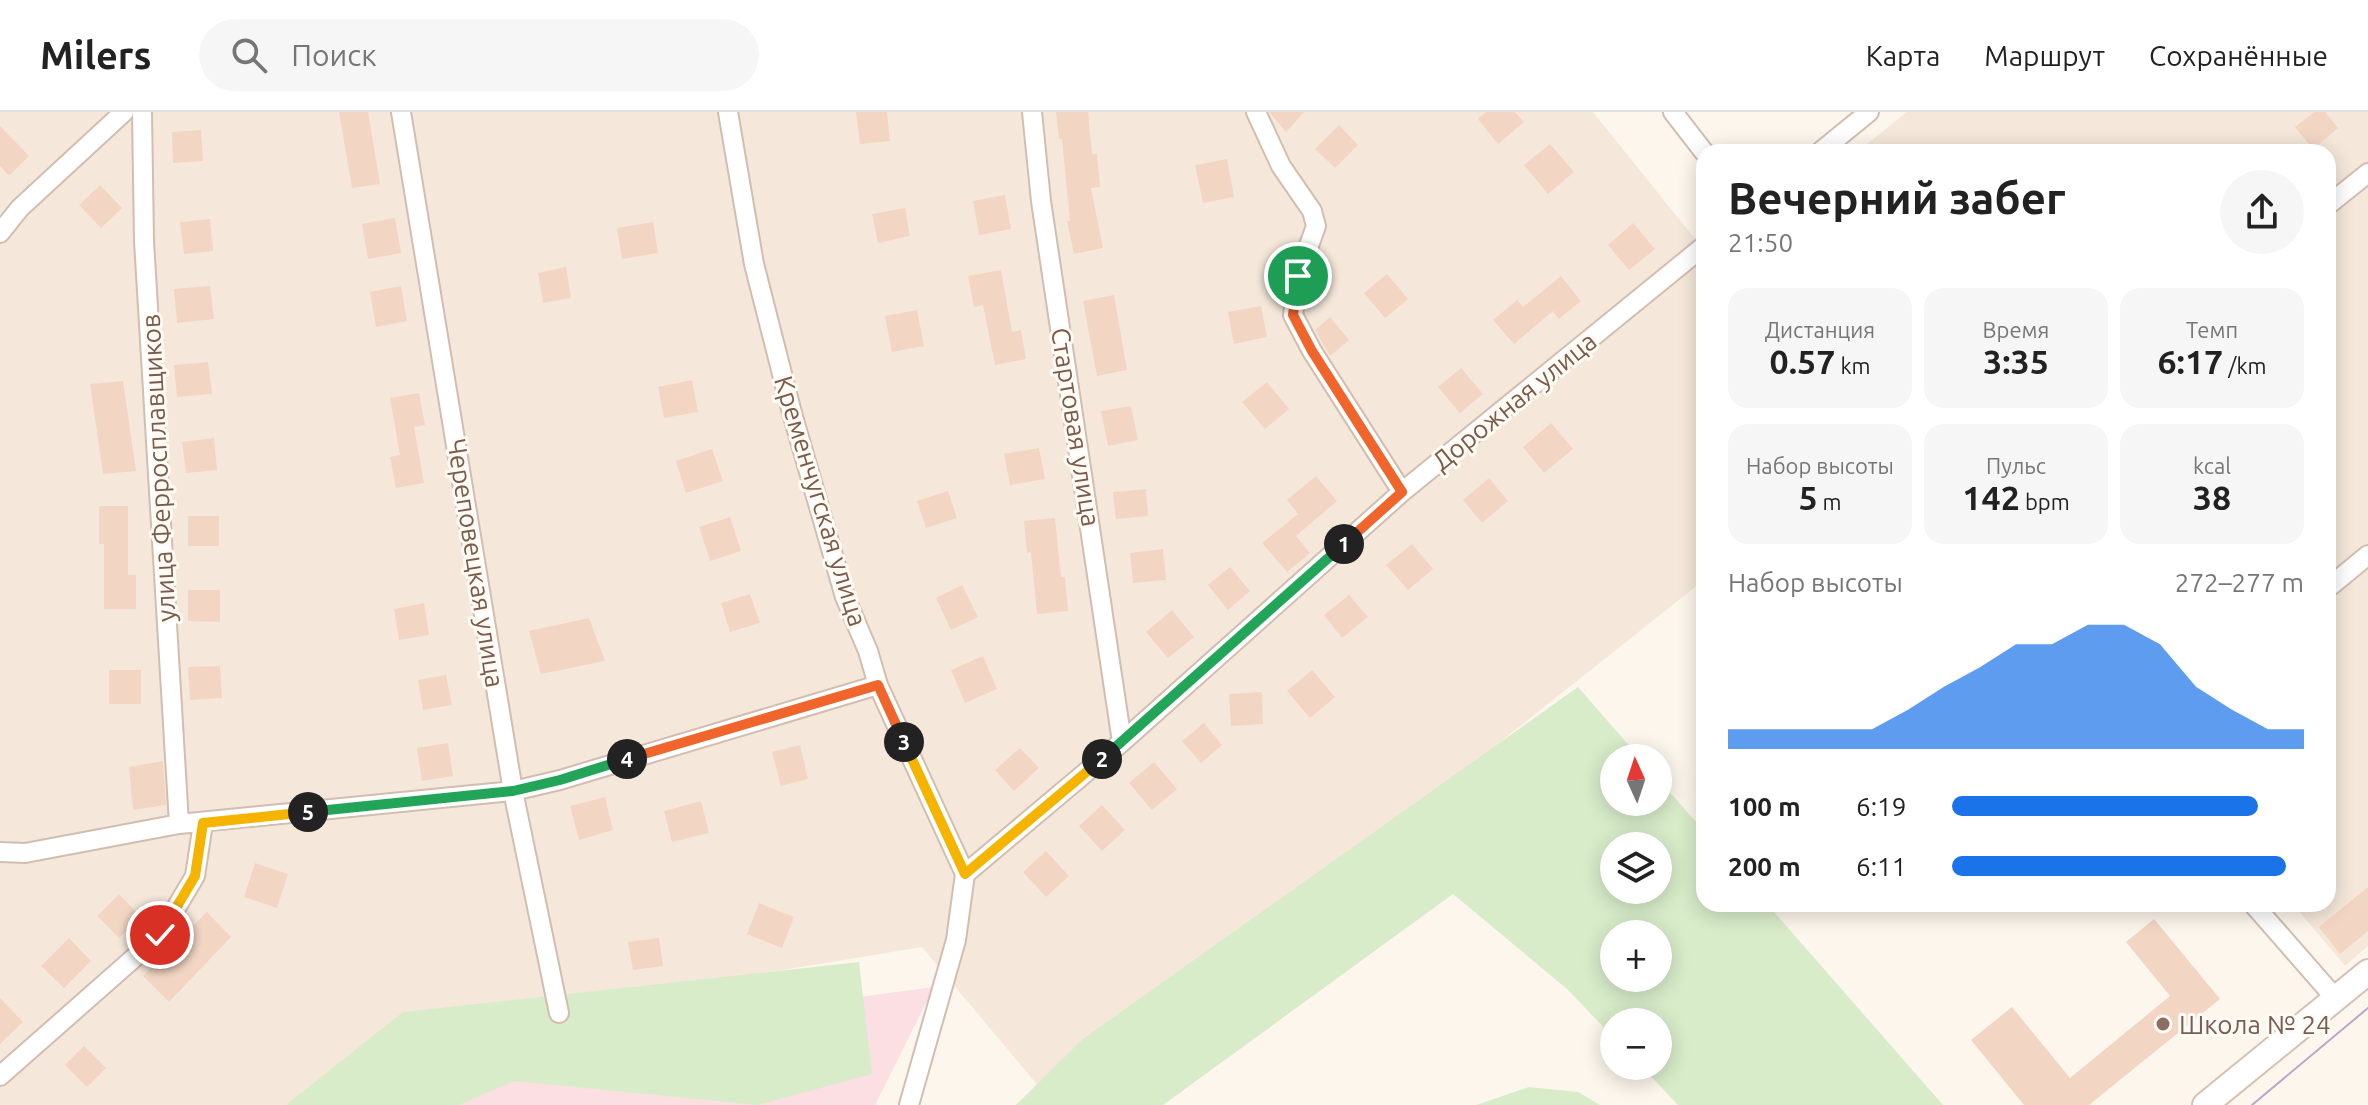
<!DOCTYPE html>
<html lang="ru">
<head>
<meta charset="utf-8">
<style>
  body { margin:0; font-family:Ubuntu,sans-serif; background:#f6f6f6; color:#222; height:100vh; display:flex; flex-direction:column; font-size:30px; white-space:nowrap }
  * { box-sizing:border-box; margin:0 }
  p { font-size:26px; color:#767676 }
  .icon { flex:none; width:44px; height:44px; fill:none; stroke:currentColor; stroke-width:2; stroke-linecap:round; stroke-linejoin:round }
  .map { position:relative; flex:1; overflow:hidden }
  .drawer { position:absolute; left:1696px; top:32px; width:640px; height:768px; display:flex; flex-direction:column; background:#fff; border-radius:24px; box-shadow:0 4px 20px #0003 }
  .drawer>* { flex:none }
  .needle { width:52px; rotate:357deg }
  .controls { position:absolute; left:1600px; top:632px; display:grid; gap:16px }
  .controls a { display:grid; place-items:center; width:72px; height:72px; border-radius:50%; background:#fff; box-shadow:0 4px 20px #0003; font-size:40px }
  .pin { position:absolute; display:grid; place-items:center; width:68px; height:68px; color:#fff; margin:-34px; border:4px solid #fff; border-radius:50%; box-shadow:0 2px 8px #0007 }
  .km { position:absolute; width:40px; height:40px; margin:-20px; border-radius:50%; background:#222; color:#fff; font-size:22px; line-height:40px; text-align:center }
  .round { display:grid; place-items:center; flex:none; width:84px; height:84px; border-radius:42px; background:#f6f6f6 }
  .overview { display:flex; align-items:center; justify-content:space-between; height:136px; padding:0 32px }
  h1 { font-size:44px; font-weight:600; line-height:60px }
  .figures { display:grid; grid-template-columns:repeat(3,1fr); gap:12px; height:136px; padding:8px 32px }
  .figures div { display:grid; align-content:center; border-radius:20px; background:#f6f6f6; text-align:center }
  .figures b { font-size:34px; font-weight:600 }
  .figures small { font-size:22px; font-weight:400 }
  .figures p { font-size:22px }
  .chart { height:224px; padding:16px 32px }
  .chart p { display:flex; justify-content:space-between }
  .chart svg { width:100%; height:144px; margin-top:8px; fill:#1a73e8; opacity:.7 }
  ul { padding:0 32px; list-style:none; font-size:26px }
  li { display:grid; grid-template-columns:128px 96px 1fr; align-items:center; height:60px }
  li i { height:20px; border-radius:10px; background:#1a73e8 }
  header { display:flex; align-items:center; gap:48px; box-sizing:border-box; height:112px; padding:0 40px; background:#fff; border-bottom:2px solid #e0e0e0 }
  header strong { font-size:38px }
  nav { display:flex; gap:44px; margin-inline-start:auto; font-size:28px }
  .search { width:560px; height:72px; background:#f6f6f6; display:flex; align-items:center; gap:20px; box-sizing:border-box; padding:0 28px; border-radius:44px; color:#767676; font-size:30px }
  .map>svg:first-child { display:block }
  .residential { fill:#f5e8da }
  .medical { fill:#fbdfe3 }
  .green { fill:#d8ecc9; fill-rule:evenodd }
  .building { fill:#f3d5c3 }
  .lines { fill:none; stroke-linecap:round; stroke-linejoin:round }
  .street-casing { stroke:#d1beb0; stroke-width:22 }
  .secondary-casing { stroke:#d6c0b0; stroke-width:28 }
  .street { stroke:#fff; stroke-width:18 }
  .secondary { stroke:#fff; stroke-width:24 }
  .tram { stroke:#b9a8c9; stroke-width:2 }
  .split-1-casing { stroke:#fff; stroke-width:16 }
  .split-2-casing { stroke:#fff; stroke-width:16 }
  .split-3-casing { stroke:#fff; stroke-width:16 }
  .split-4-casing { stroke:#fff; stroke-width:16 }
  .split-5-casing { stroke:#fff; stroke-width:16 }
  .split-6-casing { stroke:#fff; stroke-width:16 }
  .split-1 { stroke:#f0652b; stroke-width:10 }
  .split-2 { stroke:#22a559; stroke-width:10 }
  .split-3 { stroke:#f5b400; stroke-width:10 }
  .split-4 { stroke:#f0652b; stroke-width:10 }
  .split-5 { stroke:#22a559; stroke-width:10 }
  .split-6 { stroke:#f5b400; stroke-width:10 }
  .education-dot { fill:#8d6e63; stroke:#fffaf3; stroke-width:3 }
  .labels { text-anchor:middle; dominant-baseline:central; stroke-width:6; stroke-linejoin:round; paint-order:stroke }
  .street-label { font-size:26px; fill:#7a5c4d; stroke:#fffaf3 }
  .education-label { font-size:26px; fill:#785e54; stroke:#fffaf3; text-anchor:start }
</style>
</head>
<body>
<header>
<strong>Milers</strong>
<div class="search"><svg class="icon" aria-label="search" viewBox="0 0 24 24"><circle cx="10" cy="10" r="6"/><path d="M15 15l6 6"/></svg>Поиск</div>
<nav><a>Карта</a><a>Маршрут</a><a>Сохранённые</a></nav>
</header>
<div class="map">
<svg width="2368" height="993" viewBox="0 0 2368 993">
  <rect width="100%" height="100%" fill="#fdf6ec"/>
  <path class="residential" d="M 0,0 L 1593,0 L 1704,138 L 1704,468 L 1050,988 L 922,835 L 399,922 L 299,993 L 0,993 Z
    M 1907,0 L 2368,0 L 2368,834 L 2345,854 L 2293,792 L 2328,792 L 2328,40 L 1857,40 Z"/>
  <path class="medical" d="M 934,875 L 875,993 L 344,993 L 393,947 Z"/>
  <path class="green" d="M 1578,575 L 1640,646 L 1614,646 L 1614,690 L 1658,690 L 1658,667 L 1704,719 L 1704,792 L 1767,792 L 1943,993 L 1678,993 L 1641,954 L 1658,954 L 1658,910 L 1614,910 L 1614,926 L 1567,877 L 1453,782 L 1163,993 L 1016,993 L 1083,927 ZM 1614,734 L 1658,734 L 1658,778 L 1614,778 ZM 1614,822 L 1658,822 L 1658,866 L 1614,866 Z
    M 859,850 L 872,962 L 757,993 L 514,969 L 459,993 L 286,993 L 403,900 Z
    M 1529,975 L 1578,980 L 1600,993 L 1476,993 Z"/>
  <path class="building" d="M 339,0 L 368,0 L 380,72 L 352,76 Z
    M 856,0 L 887,0 L 890,29 L 860,32 Z
    M 1056,0 L 1088,0 L 1092,42 L 1097,42 L 1100,75 L 1091,76 L 1103,136 L 1074,142 L 1067,109 L 1070,109 L 1062,27 L 1059,27 Z
    M 1269,0 L 1304,0 L 1286,20 Z
    M 1486,0 L 1515,0 L 1524,10 L 1498,32 L 1478,7 Z
    M 2314,0 L 2325,0 L 2338,16 L 2313,37 L 2295,15 Z
    M 1339,13 L 1358,33 L 1335,56 L 1315,37 Z
    M 0,14 L 29,44 L 9,64 L 0,54 Z
    M 201,18 L 203,49 L 173,51 L 172,20 Z
    M 1550,32 L 1574,60 L 1548,82 L 1524,53 Z
    M 1227,47 L 1234,85 L 1203,91 L 1195,53 Z
    M 100,73 L 122,96 L 101,116 L 79,93 Z
    M 1005,83 L 1011,117 L 979,123 L 973,89 Z
    M 905,96 L 910,124 L 878,131 L 872,102 Z
    M 395,106 L 401,141 L 368,147 L 362,112 Z
    M 210,107 L 213,139 L 184,142 L 180,110 Z
    M 653,110 L 658,141 L 622,147 L 617,116 Z
    M 1633,111 L 1655,137 L 1629,158 L 1608,133 Z
    M 566,155 L 571,186 L 543,191 L 538,161 Z
    M 1001,158 L 1012,220 L 1021,218 L 1026,247 L 995,253 L 983,193 L 974,195 L 968,164 Z
    M 1387,162 L 1408,187 L 1385,206 L 1364,181 Z
    M 1561,164 L 1581,189 L 1559,207 L 1553,199 L 1514,232 L 1493,208 L 1517,188 L 1523,195 Z
    M 210,174 L 214,207 L 177,211 L 174,177 Z
    M 401,174 L 407,209 L 376,215 L 370,180 Z
    M 1114,183 L 1127,258 L 1097,264 L 1083,189 Z
    M 1261,194 L 1267,225 L 1234,232 L 1228,200 Z
    M 917,198 L 924,234 L 892,240 L 885,204 Z
    M 1330,205 L 1349,228 L 1330,244 L 1315,218 Z
    M 208,250 L 212,282 L 177,285 L 174,253 Z
    M 1461,256 L 1483,282 L 1460,301 L 1438,275 Z
    M 692,268 L 698,300 L 664,306 L 658,275 Z
    M 123,269 L 136,359 L 103,362 L 90,272 Z
    M 1267,270 L 1289,297 L 1265,317 L 1242,290 Z
    M 419,281 L 425,313 L 414,315 L 424,371 L 396,376 L 390,345 L 400,343 L 390,286 Z
    M 1131,294 L 1138,328 L 1108,334 L 1101,299 Z
    M 1551,311 L 1573,337 L 1544,361 L 1523,335 Z
    M 214,326 L 217,358 L 186,361 L 182,330 Z
    M 1039,336 L 1045,367 L 1010,373 L 1004,342 Z
    M 712,337 L 723,369 L 686,381 L 676,349 Z
    M 1316,364 L 1337,389 L 1296,424 L 1310,441 L 1287,460 L 1262,431 L 1298,402 L 1287,388 Z
    M 1489,366 L 1508,389 L 1482,411 L 1463,388 Z
    M 1146,377 L 1148,404 L 1116,407 L 1113,380 Z
    M 948,379 L 957,406 L 926,416 L 917,389 Z
    M 99,394 L 128,394 L 128,463 L 136,463 L 136,497 L 104,497 L 104,432 L 99,432 Z
    M 188,404 L 219,404 L 219,434 L 188,434 Z
    M 730,405 L 741,439 L 710,449 L 699,415 Z
    M 1055,406 L 1061,465 L 1065,465 L 1068,499 L 1037,502 L 1031,440 L 1027,441 L 1024,409 Z
    M 1412,432 L 1433,457 L 1408,478 L 1386,453 Z
    M 1163,437 L 1166,468 L 1133,471 L 1130,441 Z
    M 1230,455 L 1250,479 L 1228,498 L 1208,473 Z
    M 962,473 L 978,505 L 951,518 L 936,486 Z
    M 188,478 L 220,478 L 220,510 L 188,509 Z
    M 750,482 L 760,511 L 730,520 L 721,491 Z
    M 1349,483 L 1368,505 L 1342,526 L 1324,503 Z
    M 424,491 L 429,523 L 399,528 L 394,497 Z
    M 1172,498 L 1194,525 L 1168,546 L 1146,520 Z
    M 589,506 L 605,549 L 541,562 L 529,519 Z
    M 983,544 L 997,577 L 965,591 L 951,558 Z
    M 220,554 L 222,586 L 190,588 L 188,555 Z
    M 109,558 L 141,558 L 141,592 L 109,592 Z
    M 1312,558 L 1335,585 L 1310,606 L 1287,579 Z
    M 446,563 L 452,593 L 423,598 L 418,568 Z
    M 1262,580 L 1263,612 L 1231,614 L 1229,582 Z
    M 1204,611 L 1222,633 L 1201,651 L 1182,629 Z
    M 448,631 L 453,664 L 422,669 L 417,636 Z
    M 800,633 L 808,667 L 781,674 L 772,640 Z
    M 1020,636 L 1039,656 L 1014,679 L 995,658 Z
    M 163,649 L 166,693 L 133,698 L 129,655 Z
    M 1154,650 L 1177,677 L 1152,698 L 1129,671 Z
    M 605,685 L 613,718 L 579,728 L 570,694 Z
    M 701,689 L 709,721 L 672,730 L 664,699 Z
    M 1102,693 L 1125,718 L 1102,739 L 1079,714 Z
    M 1046,739 L 1069,764 L 1046,785 L 1023,760 Z
    M 255,751 L 288,762 L 277,796 L 244,785 Z
    M 2368,775 L 2368,819 L 2340,842 L 2319,815 Z
    M 119,782 L 141,805 L 119,826 L 97,804 Z
    M 759,791 L 794,805 L 782,836 L 747,822 Z
    M 207,800 L 231,825 L 169,890 L 143,864 Z
    M 2154,807 L 2220,887 L 2089,993 L 2024,993 L 1971,928 L 2012,895 L 2070,966 L 2170,884 L 2126,830 Z
    M 69,826 L 91,849 L 64,876 L 41,854 Z
    M 659,826 L 663,854 L 633,858 L 628,830 Z
    M 0,886 L 23,910 L 0,932 Z
    M 84,934 L 106,956 L 87,975 L 65,953 Z"/>
  <g class="lines">
    <g class="street-casing">
      <path id="street" d="M 142,0 L 144,129 L 179,712
        M 401,0 L 513,679 L 559,901
        M 728,0 L 754,152 L 792,301 L 845,485 L 868,539 L 878,573 L 965,762
        M 1032,0 L 1041,89 L 1122,630
        M 1256,0 L 1281,54 L 1312,99 L 1316,114 L 1298,164 L 1293,203 L 1312,239 L 1402,380
        M 1673,0 L 1704,40
        M 1820,40 L 1869,0
        M 2328,93 L 2368,61
        M 0,121 L 20,96 L 124,0
        M 2328,476 L 2368,443
        M 0,740 L 25,741 L 179,712 L 513,679 L 560,668 L 878,573
        M 965,762 L 1122,630 L 1402,380 L 1704,134
        M 2253,792 L 2336,887
        M 0,964 L 160,823 L 195,764 L 203,711
        M 909,993 L 956,828 L 965,762"/>
    </g>
    <g class="secondary-casing">
      <path id="secondary" d="M 2205,993 L 2368,860"/>
    </g>
    <use href="#street" class="street"/>
    <use href="#secondary" class="secondary"/>
    <path class="tram" d="M 2252,993 L 2368,896"/>
  </g>
  <g class="lines">
    <g class="split-1-casing">
      <path id="split-1" d="M 1298,164 L 1293,203 L 1312,239 L 1402,380 L 1344,432"/>
    </g>
    <g class="split-2-casing">
      <path id="split-2" d="M 1102,647 L 1344,432"/>
    </g>
    <g class="split-3-casing">
      <path id="split-3" d="M 904,630 L 965,762 L 1102,647"/>
    </g>
    <g class="split-4-casing">
      <path id="split-4" d="M 627,647 L 878,573 L 904,630"/>
    </g>
    <g class="split-5-casing">
      <path id="split-5" d="M 308,700 L 513,679 L 560,668 L 627,647"/>
    </g>
    <g class="split-6-casing">
      <path id="split-6" d="M 160,823 L 195,764 L 203,711 L 308,700"/>
    </g>
    <use href="#split-1" class="split-1"/>
    <use href="#split-2" class="split-2"/>
    <use href="#split-3" class="split-3"/>
    <use href="#split-4" class="split-4"/>
    <use href="#split-5" class="split-5"/>
    <use href="#split-6" class="split-6"/>
  </g>
  <circle class="education-dot" cx="2163" cy="912" r="8"/>
  <g class="labels">
    <g class="street-label">
      <text transform="translate(1514 289) rotate(-39)">Дорожная улица</text>
      <text transform="translate(1076 315) rotate(81)">Стартовая улица</text>
      <text transform="translate(158 356) rotate(-93)">улица Ферросплавщиков</text>
      <text transform="translate(821 389) rotate(73)">Кременчугская улица</text>
      <text transform="translate(476 451) rotate(81)">Череповецкая улица</text>
    </g>
    <g class="education-label">
      <text x="2179" y="912">Школа № 24</text>
    </g>
  </g>
</svg>
<div class="controls">
<a><svg class="needle" viewBox="-14 -14 28 28"><path d="M0-13l5 13h-10z" fill="#e53935"/><path d="M0 13l5-13h-10z" fill="#767676"/></svg></a>
<a><svg class="icon" aria-label="layers" viewBox="0 0 24 24"><path d="M12 4l9 5-9 5-9-5zM3 14l9 5 9-5"/></svg></a>
<a>+</a>
<a>−</a>
</div>
<div class="pin" style="left:1298px;top:164px;background:#1e9e55"><svg class="icon" aria-label="arrive" viewBox="0 0 24 24"><path d="M6 21V4h12l-3 4 3 4H6"/></svg></div>
<div class="pin" style="left:160px;top:823px;background:#d93025"><svg class="icon" aria-label="check" viewBox="0 0 24 24"><path d="M5 12l5 5 9-10"/></svg></div>
<b class="km" style="left:1344px;top:432px">1</b>
<b class="km" style="left:1102px;top:647px">2</b>
<b class="km" style="left:904px;top:630px">3</b>
<b class="km" style="left:627px;top:647px">4</b>
<b class="km" style="left:308px;top:700px">5</b>
<section class="drawer">
<div class="overview"><div><h1>Вечерний забег</h1><p>21:50</p></div><a class="round"><svg class="icon" aria-label="share" viewBox="0 0 24 24"><path d="M12 15V3M7 8l5-5 5 5M5 13v7h14v-7"/></svg></a></div>
<div class="figures">
<div><p>Дистанция</p><b>0.57<small> km</small></b></div>
<div><p>Время</p><b>3:35</b></div>
<div><p>Темп</p><b>6:17<small> /km</small></b></div>
</div>
<div class="figures">
<div><p>Набор высоты</p><b>5<small> m</small></b></div>
<div><p>Пульс</p><b>142<small> bpm</small></b></div>
<div><p>kcal</p><b>38</b></div>
</div>
<div class="chart"><p><span>Набор высоты</span>272–277 m</p>
<svg viewBox="0 0 160 44" preserveAspectRatio="none"><path d="M0 44V38L10 38L20 38L30 38L40 38L50 32L60 25L70 19L80 12L90 12L100 6L110 6L120 12L130 25L140 32L150 38L160 38V44z"/></svg>
</div>
<ul>
<li><b>100 m</b>6:19<i style="width:87%"></i></li>
<li><b>200 m</b>6:11<i style="width:95%"></i></li>
</ul>
</section>
</div>
</body>
</html>
